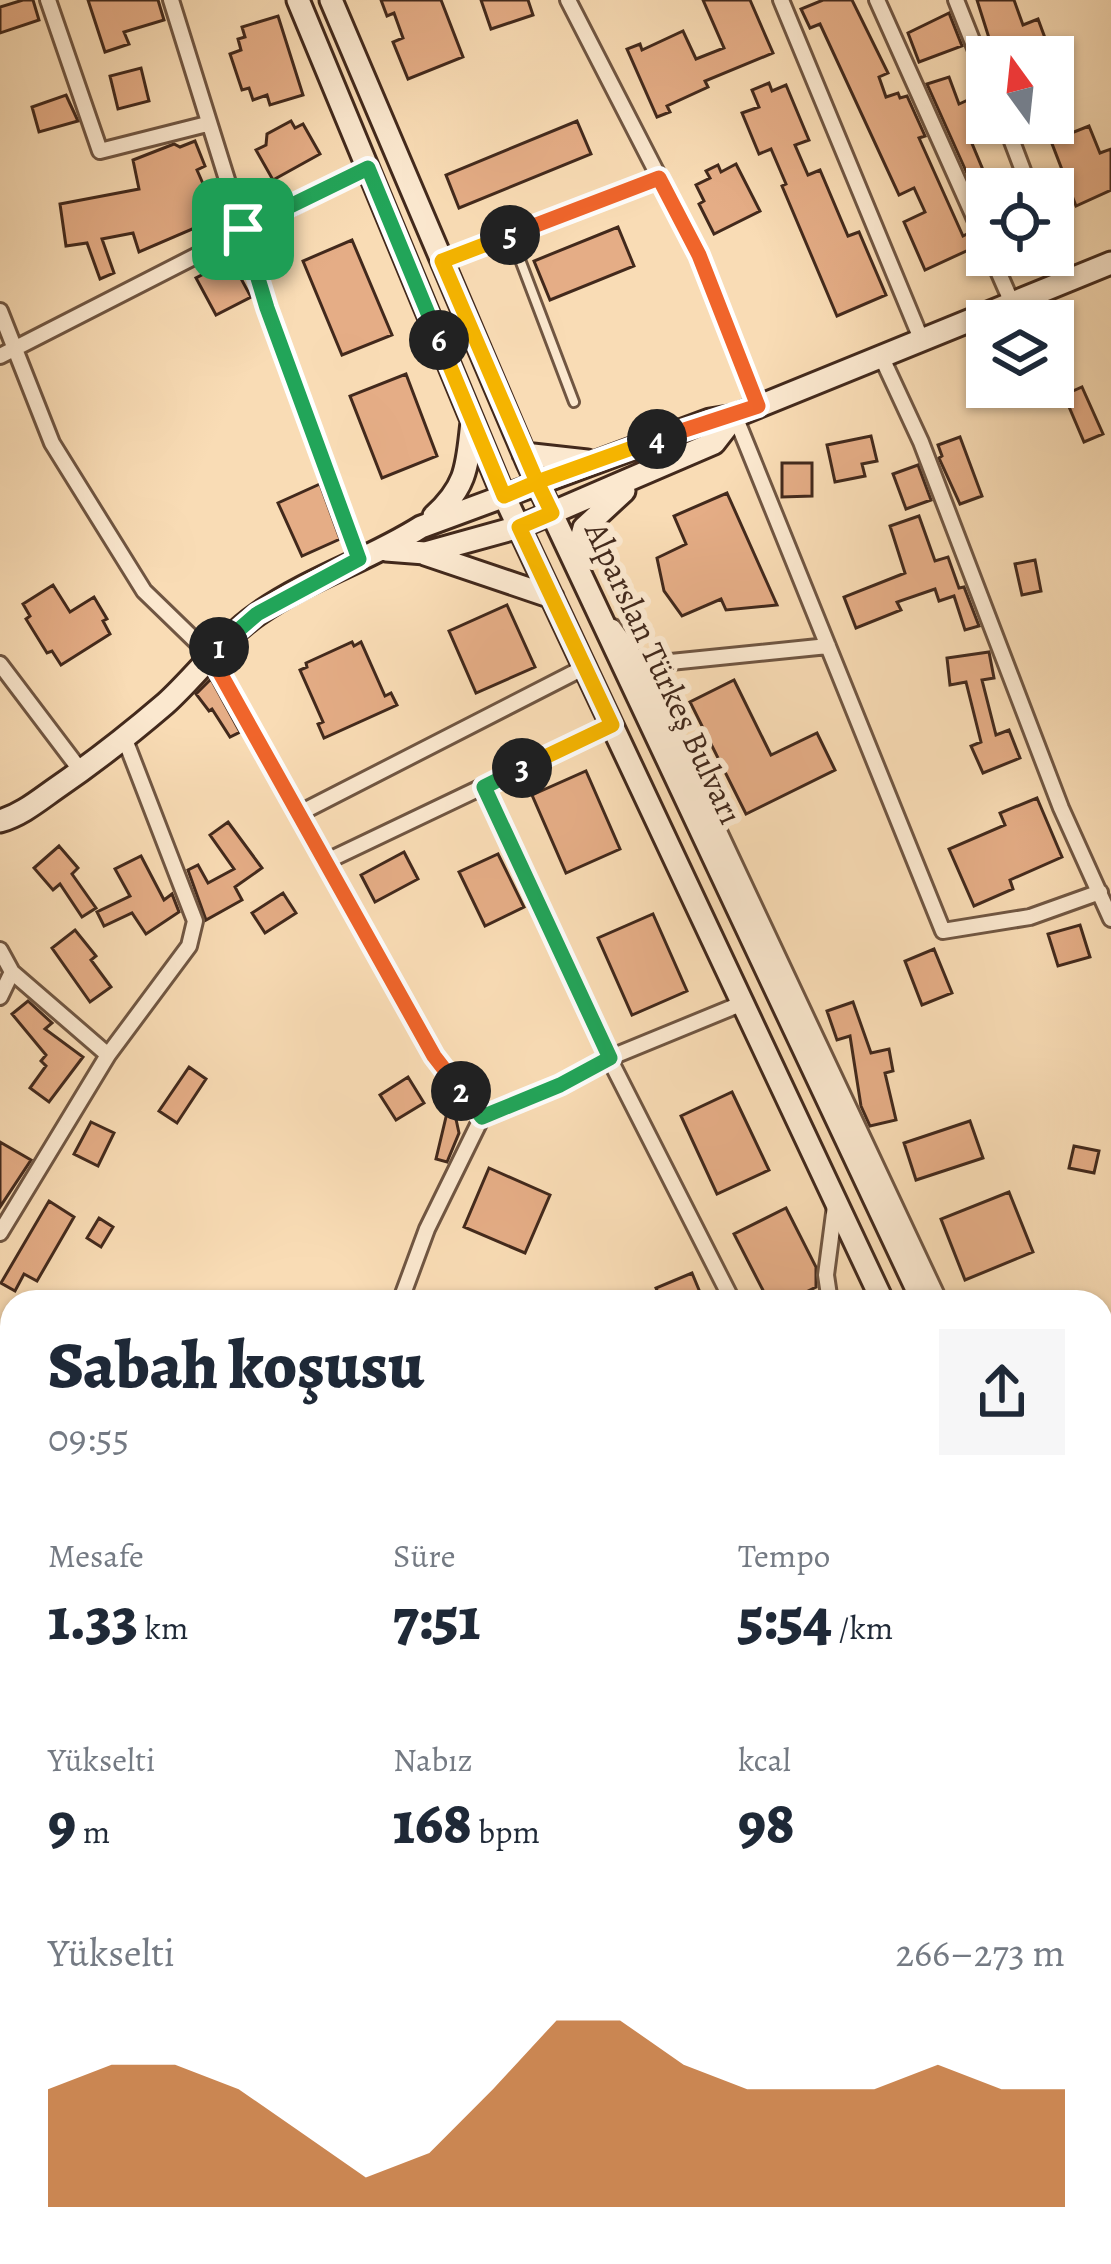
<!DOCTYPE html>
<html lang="tr">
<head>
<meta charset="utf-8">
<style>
  body { margin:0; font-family:Alegreya,serif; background:#f6f6f7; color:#1f2937; height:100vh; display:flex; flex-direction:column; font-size:45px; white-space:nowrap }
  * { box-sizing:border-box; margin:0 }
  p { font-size:39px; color:#747a83 }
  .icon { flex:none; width:66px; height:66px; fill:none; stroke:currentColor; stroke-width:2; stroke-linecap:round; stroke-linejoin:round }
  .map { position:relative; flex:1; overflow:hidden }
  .sheet { position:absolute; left:0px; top:1290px; width:1113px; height:975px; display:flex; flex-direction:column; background:#fff; border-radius:36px 36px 0 0; box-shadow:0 3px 9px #0004 }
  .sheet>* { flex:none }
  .needle { width:78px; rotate:345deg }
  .buttons { position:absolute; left:966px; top:36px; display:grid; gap:24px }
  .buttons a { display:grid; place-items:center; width:108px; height:108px; border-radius:0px; background:#fff; box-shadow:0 3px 9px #0004; font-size:60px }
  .pin { position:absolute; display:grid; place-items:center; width:102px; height:102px; color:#fff; margin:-51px; border-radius:24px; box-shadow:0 6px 18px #0006 }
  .km { position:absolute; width:60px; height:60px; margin:-30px; border-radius:50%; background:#222; color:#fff; font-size:33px; line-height:60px; text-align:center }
  .round { display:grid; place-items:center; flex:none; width:126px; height:126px; border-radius:0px; background:#f6f6f7 }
  .headline { display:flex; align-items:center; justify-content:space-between; height:204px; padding:0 48px }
  h1 { font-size:66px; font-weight:800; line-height:90px }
  .metrics { display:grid; grid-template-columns:repeat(3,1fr); gap:18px; height:204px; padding:12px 48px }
  .metrics div { display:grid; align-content:center }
  .metrics b { font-size:60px; font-weight:800 }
  .metrics small { font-size:33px; font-weight:400 }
  .metrics p { font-size:33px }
  .chart { height:336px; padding:24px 48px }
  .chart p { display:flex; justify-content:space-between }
  .chart svg { width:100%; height:216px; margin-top:12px; fill:#b45309; opacity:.7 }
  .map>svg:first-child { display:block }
  .building { fill:#e5ad86; stroke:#42291c; stroke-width:3 }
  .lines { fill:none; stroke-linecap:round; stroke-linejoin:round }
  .lane-casing { stroke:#705642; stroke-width:14 }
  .street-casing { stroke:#705642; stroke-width:20 }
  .secondary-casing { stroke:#42291c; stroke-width:27 }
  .lane { stroke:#fbe8cf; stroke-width:8 }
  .street { stroke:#fbe8cf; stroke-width:14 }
  .secondary { stroke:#fbe8cf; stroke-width:21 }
  .split-1-casing { stroke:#fff; stroke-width:24 }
  .split-2-casing { stroke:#fff; stroke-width:24 }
  .split-3-casing { stroke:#fff; stroke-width:24 }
  .split-4-casing { stroke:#fff; stroke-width:24 }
  .split-5-casing { stroke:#fff; stroke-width:24 }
  .split-6-casing { stroke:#fff; stroke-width:24 }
  .split-7-casing { stroke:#fff; stroke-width:24 }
  .split-1 { stroke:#22a559; stroke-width:15 }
  .split-2 { stroke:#f0652b; stroke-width:15 }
  .split-3 { stroke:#22a559; stroke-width:15 }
  .split-4 { stroke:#f5b400; stroke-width:15 }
  .split-5 { stroke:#f0652b; stroke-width:15 }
  .split-6 { stroke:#f5b400; stroke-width:15 }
  .split-7 { stroke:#22a559; stroke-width:15 }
  .labels { text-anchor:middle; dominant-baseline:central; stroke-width:12; stroke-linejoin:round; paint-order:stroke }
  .street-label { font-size:33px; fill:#42291c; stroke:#fbe8cf }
</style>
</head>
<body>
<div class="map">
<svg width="1111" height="2264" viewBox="0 0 1111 2264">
  <rect width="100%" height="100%" fill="#f9dcb5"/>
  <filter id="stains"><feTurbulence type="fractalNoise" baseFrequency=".00167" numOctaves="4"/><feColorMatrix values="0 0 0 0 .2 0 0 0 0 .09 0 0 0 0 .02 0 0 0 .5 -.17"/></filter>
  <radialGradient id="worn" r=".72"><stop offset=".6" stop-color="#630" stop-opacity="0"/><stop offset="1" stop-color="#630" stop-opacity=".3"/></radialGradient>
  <path class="building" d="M 23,0 L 33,0 L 39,20 L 0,33 L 0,7 Z
    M 88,0 L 158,0 L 164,20 L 124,32 L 129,44 L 105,52 Z
    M 381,0 L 441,0 L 463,57 L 408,79 L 393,42 L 403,38 L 394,13 L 387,16 Z
    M 481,0 L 528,0 L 533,15 L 491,29 Z
    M 703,0 L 750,0 L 773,53 L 705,81 L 708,87 L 667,106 L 670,112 L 657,117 L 627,49 L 640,44 L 642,50 L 683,31 L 696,59 L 724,48 Z
    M 823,0 L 852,0 L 888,73 L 879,77 L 886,97 L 898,93 L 900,98 L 907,96 L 925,136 L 919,138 L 963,236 L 969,233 L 975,247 L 925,270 L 904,222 L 925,212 L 914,188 L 899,195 L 820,24 L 810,28 L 801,9 Z
    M 977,0 L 1014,0 L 1023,25 L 1038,19 L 1045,38 L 1032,43 L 1036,57 L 995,57 Z
    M 949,13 L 962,46 L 919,62 L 908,33 Z
    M 278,16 L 303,95 L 270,105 L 267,95 L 253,100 L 249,88 L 242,90 L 230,54 L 241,50 L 238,39 L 245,37 L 242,27 Z
    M 141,68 L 149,101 L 118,109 L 110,76 Z
    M 949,77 L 959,104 L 968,100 L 982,137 L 971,141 L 991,189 L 987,189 L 987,218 L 927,84 Z
    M 769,83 L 772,91 L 786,85 L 809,140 L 795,145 L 808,175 L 820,170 L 848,236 L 859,232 L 886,295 L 837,316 L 782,186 L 786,184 L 771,149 L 759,154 L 742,113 L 759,107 L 752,90 Z
    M 66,95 L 78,121 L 39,132 L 32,107 Z
    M 291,121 L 295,128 L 303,124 L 320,154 L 273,180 L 256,150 L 266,145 L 267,134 Z
    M 577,121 L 591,154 L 459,208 L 446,175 Z
    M 1089,126 L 1100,153 L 1111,149 L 1111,190 L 1076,206 L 1051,141 Z
    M 195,141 L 205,166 L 197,170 L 218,218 L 139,252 L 133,233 L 102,239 L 114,273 L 100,279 L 87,243 L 66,246 L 60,204 L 139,189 L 133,160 L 174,144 L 180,147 Z
    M 736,164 L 760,211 L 714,234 L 699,204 L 704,201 L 696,185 L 710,178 L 706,171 L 718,165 L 721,172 Z
    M 618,227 L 634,266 L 550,300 L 534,261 Z
    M 352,240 L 392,335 L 342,355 L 303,261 Z
    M 231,260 L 251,297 L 216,315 L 196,278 Z
    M 406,374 L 437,456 L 382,478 L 350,396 Z
    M 1082,387 L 1103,434 L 1084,442 L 1064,395 Z
    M 871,436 L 877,461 L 862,464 L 865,476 L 835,482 L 827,445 Z
    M 960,437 L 982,496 L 960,504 L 939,458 L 942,456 L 938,445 Z
    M 782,463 L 812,463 L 812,496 L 782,497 Z
    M 918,465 L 931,500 L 906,509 L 893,474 Z
    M 320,484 L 340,539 L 302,556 L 278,503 Z
    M 727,493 L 777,605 L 726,610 L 721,599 L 682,616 L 664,591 L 657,558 L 686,544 L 674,516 Z
    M 919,516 L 935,561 L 948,557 L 959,588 L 964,587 L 979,626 L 965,630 L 954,596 L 939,601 L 935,589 L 897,602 L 901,610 L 856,628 L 844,597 L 905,573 L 890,526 Z
    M 1035,560 L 1041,591 L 1022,595 L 1015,564 Z
    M 53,585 L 70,612 L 94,597 L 107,619 L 103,621 L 110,634 L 61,665 L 52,651 L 47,653 L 26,619 L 30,616 L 23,604 Z
    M 507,605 L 535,667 L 476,693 L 449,631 Z
    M 352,642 L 354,646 L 361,642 L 385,696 L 391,693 L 397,705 L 324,738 L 318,724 L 323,722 L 300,670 L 307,667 L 306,663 Z
    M 989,652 L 994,678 L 982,680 L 996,735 L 1009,730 L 1020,758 L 983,773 L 971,746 L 981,742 L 966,682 L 950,685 L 947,658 Z
    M 211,679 L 240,732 L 230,737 L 212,709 L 209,711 L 196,694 Z
    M 734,680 L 771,755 L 817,733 L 835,770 L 746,814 L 690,702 Z
    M 586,771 L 620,849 L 566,873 L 532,795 Z
    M 1037,798 L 1062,857 L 1010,880 L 1013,889 L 974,906 L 949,849 L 1005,825 L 1000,813 Z
    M 228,822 L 262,868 L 235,887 L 242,900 L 206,920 L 188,870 L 198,865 L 208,883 L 234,869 L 210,835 Z
    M 59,846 L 78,868 L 72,874 L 96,908 L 82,917 L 60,884 L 53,890 L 34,868 Z
    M 404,852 L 418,879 L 375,902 L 361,875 Z
    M 498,854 L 524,907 L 485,926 L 459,872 Z
    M 141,856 L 164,900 L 172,894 L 179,912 L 146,934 L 132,913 L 104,926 L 97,912 L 130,896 L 115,869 Z
    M 283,893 L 296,913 L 265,933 L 252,913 Z
    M 653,914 L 687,991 L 632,1015 L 598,938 Z
    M 1080,925 L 1090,957 L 1058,966 L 1048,934 Z
    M 75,930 L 96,956 L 91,960 L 111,987 L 90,1002 L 52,948 Z
    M 934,949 L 952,993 L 922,1005 L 905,961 Z
    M 28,1001 L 52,1023 L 45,1029 L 83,1057 L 49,1102 L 30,1088 L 46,1066 L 41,1061 L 46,1055 L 12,1014 Z
    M 853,1002 L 871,1053 L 889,1049 L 893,1071 L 885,1073 L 896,1120 L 870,1126 L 861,1106 L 850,1036 L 837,1040 L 827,1011 Z
    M 189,1067 L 206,1079 L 177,1123 L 159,1111 Z
    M 408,1077 L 424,1103 L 396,1120 L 380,1095 Z
    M 732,1092 L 769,1170 L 717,1194 L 681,1116 Z
    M 451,1096 L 459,1133 L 447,1162 L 436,1159 Z
    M 970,1121 L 983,1158 L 916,1180 L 904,1143 Z
    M 91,1122 L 114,1133 L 98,1166 L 74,1154 Z
    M 0,1142 L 31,1160 L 0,1207 Z
    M 1074,1146 L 1099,1151 L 1094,1173 L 1069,1168 Z
    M 489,1168 L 550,1195 L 525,1253 L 464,1227 Z
    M 1009,1192 L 1033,1252 L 965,1280 L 941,1219 Z
    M 49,1201 L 74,1217 L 37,1281 L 24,1274 L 15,1291 L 1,1283 Z
    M 786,1208 L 816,1267 L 816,1287 L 786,1302 L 769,1302 L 734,1234 Z
    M 99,1218 L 113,1227 L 101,1247 L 87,1238 Z
    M 692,1273 L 704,1302 L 662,1302 L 656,1288 Z"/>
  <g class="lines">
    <g class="lane-casing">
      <path id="lane" d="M 511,236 L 574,402"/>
    </g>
    <g class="street-casing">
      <path id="street" d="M 48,0 L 100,151 L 207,124
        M 171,0 L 267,308 L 359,559
        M 568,0 L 699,255 L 758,406
        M 781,0 L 922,341
        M 877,0 L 987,246
        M 956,0 L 987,78
        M 1005,123 L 1030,189
        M 1053,249 L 1065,281
        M 991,255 L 1012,303
        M 442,261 L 659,178
        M 0,311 L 52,443 L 144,591 L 210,655 L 434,1056 L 482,1117 L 560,1085 L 609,1058 L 743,1003
        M 0,356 L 368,168
        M 882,358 L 921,442 L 1061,808 L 1111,919
        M 735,416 L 943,931 L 1030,917 L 1100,892
        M 613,627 L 641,665 L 940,1302
        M 0,664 L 81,771
        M 641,665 L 828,646
        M 483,787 L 609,1058 L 733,1302
        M 300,813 L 585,667
        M 327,861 L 612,725
        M 0,950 L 12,972 L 108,1055
        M 0,997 L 12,972
        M 0,1233 L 108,1055 L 189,946 L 195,921 L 124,737
        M 400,1302 L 427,1229 L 482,1117
        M 830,1302 L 826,1275 L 835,1206
        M 1101,1477 L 1111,1488
        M 1101,1516 L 1111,1494
        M 1101,1676 L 1111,1701
        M 0,1788 L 12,1809
        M 0,1833 L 12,1834
        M 0,2203 L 12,2202
        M 280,2253 L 288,2264
        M 873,2253 L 880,2264
        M 735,2264 L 760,2253"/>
    </g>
    <g class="secondary-casing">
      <path id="secondary" d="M 298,0 L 499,485 L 883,1302
        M 331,0 L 528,463 L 923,1302
        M 524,454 L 587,461
        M 434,516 C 468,485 467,465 472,422
        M 386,550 L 425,553 L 519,527 L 714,443 L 735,416
        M 425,554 L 552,597
        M 575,562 L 584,528 L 624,491
        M 0,821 C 21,815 38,801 55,789 C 93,763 130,734 165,704 C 197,675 222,639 258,614 C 309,578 369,560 421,527 L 710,420 L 735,416 L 1111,263
        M 1101,1728 L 1111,1752
        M 1101,1819 L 1111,1844"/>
    </g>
    <use href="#lane" class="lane"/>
    <use href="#street" class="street"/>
    <use href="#secondary" class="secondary"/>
  </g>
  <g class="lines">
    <g class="split-1-casing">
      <path id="split-1" d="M 219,647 L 257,614 L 359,559 L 267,308 L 243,229"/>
    </g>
    <g class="split-2-casing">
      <path id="split-2" d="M 219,647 L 210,655 L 434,1056 L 461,1091"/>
    </g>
    <g class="split-3-casing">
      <path id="split-3" d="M 461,1091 L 482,1117 L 560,1085 L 610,1058 L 484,787 L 522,768"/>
    </g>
    <g class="split-4-casing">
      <path id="split-4" d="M 522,768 L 612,725 L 519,527 L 552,513 L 537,482 L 657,439"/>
    </g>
    <g class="split-5-casing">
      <path id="split-5" d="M 510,235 L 659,178 L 699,255 L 758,406 L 657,439"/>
    </g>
    <g class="split-6-casing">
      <path id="split-6" d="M 439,340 L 504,496 L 537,482 L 442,261 L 510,235"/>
    </g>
    <g class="split-7-casing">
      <path id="split-7" d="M 243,229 L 368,168 L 439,340"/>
    </g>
    <use href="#split-1" class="split-1"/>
    <use href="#split-2" class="split-2"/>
    <use href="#split-3" class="split-3"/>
    <use href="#split-4" class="split-4"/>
    <use href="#split-5" class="split-5"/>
    <use href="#split-6" class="split-6"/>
    <use href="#split-7" class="split-7"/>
  </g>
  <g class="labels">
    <g class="street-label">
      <text transform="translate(664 673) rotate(65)">Alparslan Türkeş Bulvarı</text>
    </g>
  </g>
  <rect width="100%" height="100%" filter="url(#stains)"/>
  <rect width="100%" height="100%" fill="url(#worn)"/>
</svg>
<div class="buttons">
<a><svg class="needle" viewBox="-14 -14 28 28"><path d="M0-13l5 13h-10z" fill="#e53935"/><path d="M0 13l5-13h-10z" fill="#747a83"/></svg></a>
<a><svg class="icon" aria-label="locate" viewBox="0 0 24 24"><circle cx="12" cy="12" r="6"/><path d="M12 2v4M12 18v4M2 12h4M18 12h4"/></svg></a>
<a><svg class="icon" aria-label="layers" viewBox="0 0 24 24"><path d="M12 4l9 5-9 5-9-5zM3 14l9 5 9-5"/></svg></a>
</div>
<div class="pin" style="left:243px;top:229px;background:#1e9e55"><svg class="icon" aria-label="arrive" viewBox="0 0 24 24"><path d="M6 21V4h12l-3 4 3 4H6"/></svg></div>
<b class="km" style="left:219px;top:647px">1</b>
<b class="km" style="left:461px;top:1091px">2</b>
<b class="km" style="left:522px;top:768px">3</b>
<b class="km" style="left:657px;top:439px">4</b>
<b class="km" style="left:510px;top:235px">5</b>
<b class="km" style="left:439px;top:340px">6</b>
<section class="sheet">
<div class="headline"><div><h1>Sabah koşusu</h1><p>09:55</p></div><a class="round"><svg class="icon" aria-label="share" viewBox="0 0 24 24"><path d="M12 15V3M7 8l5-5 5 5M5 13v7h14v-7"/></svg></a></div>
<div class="metrics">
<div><p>Mesafe</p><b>1.33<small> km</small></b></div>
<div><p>Süre</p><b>7:51</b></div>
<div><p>Tempo</p><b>5:54<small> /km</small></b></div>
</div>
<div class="metrics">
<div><p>Yükselti</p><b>9<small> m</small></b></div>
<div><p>Nabız</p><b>168<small> bpm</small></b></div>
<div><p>kcal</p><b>98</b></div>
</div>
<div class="chart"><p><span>Yükselti</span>266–273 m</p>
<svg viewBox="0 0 160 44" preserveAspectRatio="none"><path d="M0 44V20L10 15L20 15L30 20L40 29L50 38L60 33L70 20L80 6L90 6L100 15L110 20L120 20L130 20L140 15L150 20L160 20V44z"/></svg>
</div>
</section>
</div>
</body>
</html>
